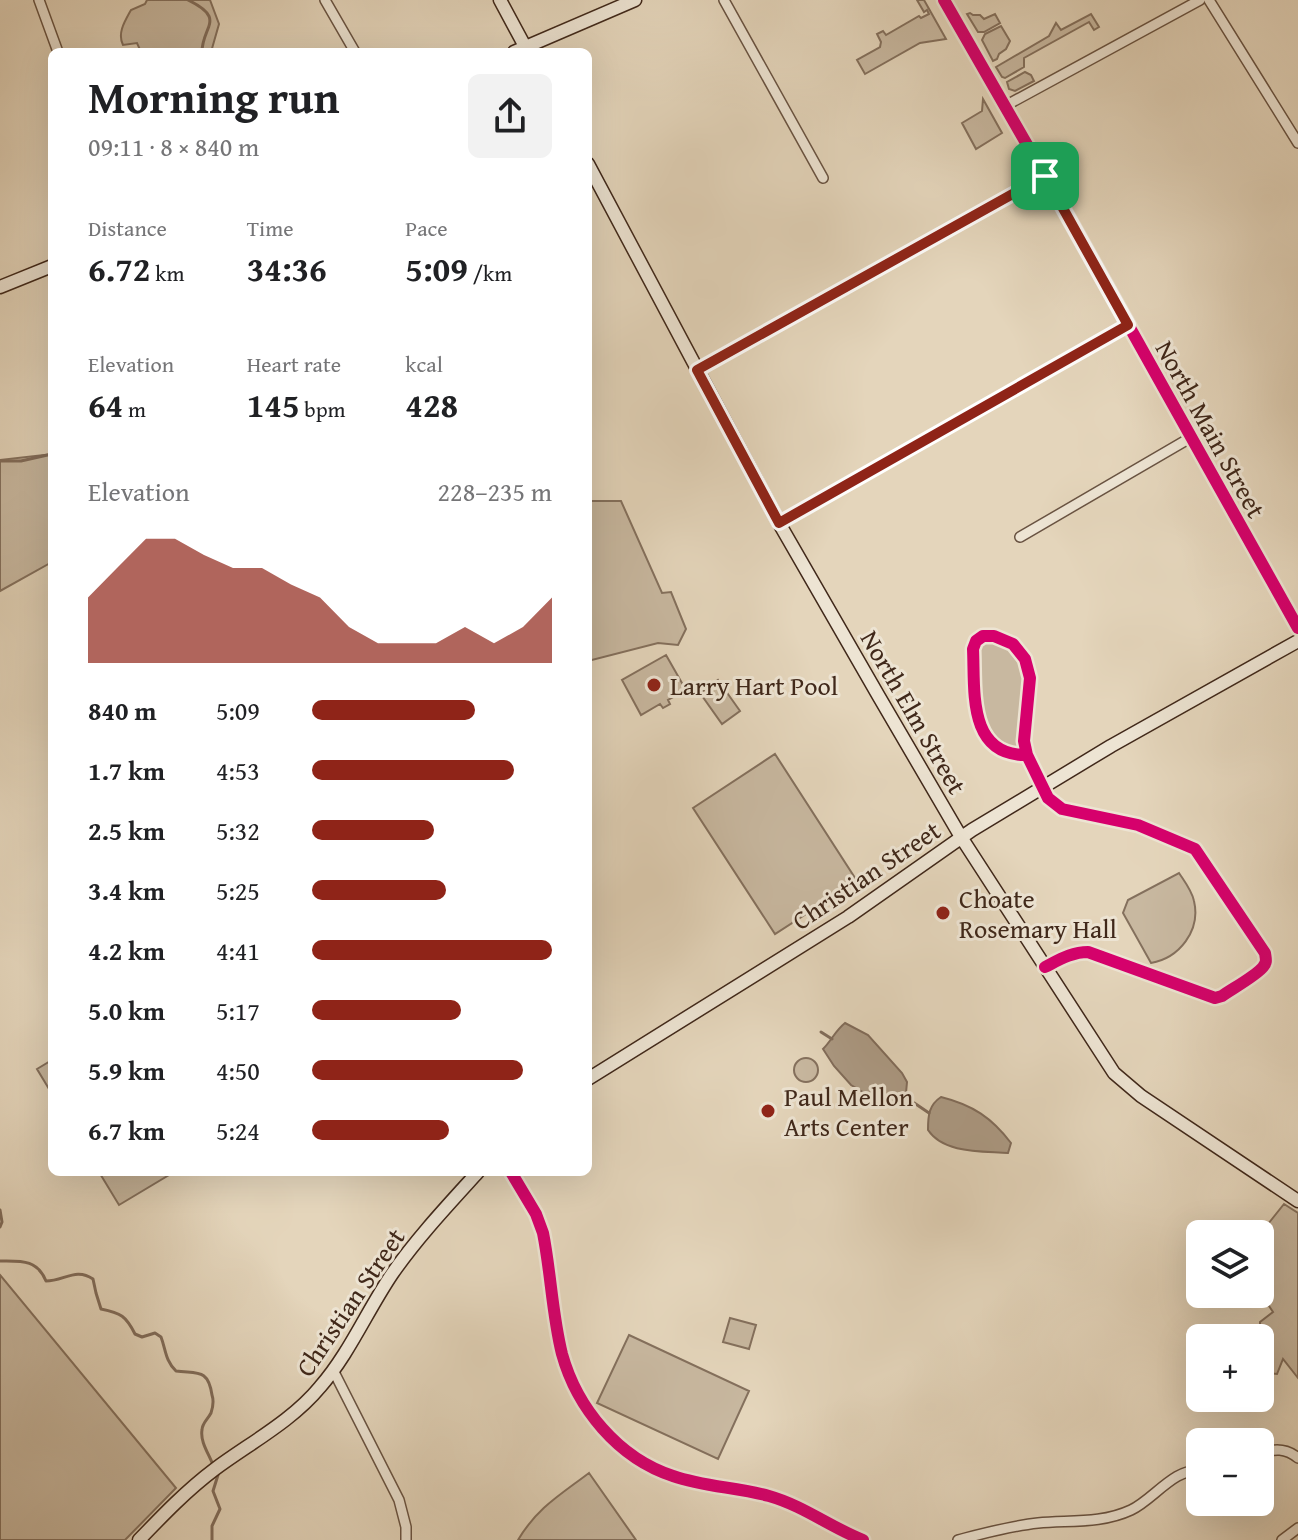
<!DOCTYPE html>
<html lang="en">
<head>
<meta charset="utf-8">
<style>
  body { margin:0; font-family:"Gentium Book Plus",serif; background:#f2f2f2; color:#202124; height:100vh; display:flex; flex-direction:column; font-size:30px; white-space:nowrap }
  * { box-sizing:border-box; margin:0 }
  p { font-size:26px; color:#757577 }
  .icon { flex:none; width:44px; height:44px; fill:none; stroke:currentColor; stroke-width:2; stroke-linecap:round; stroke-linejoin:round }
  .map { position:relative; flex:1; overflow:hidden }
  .side { position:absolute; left:48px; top:48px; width:544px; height:1128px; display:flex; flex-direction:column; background:#fff; border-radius:12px; box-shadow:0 8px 32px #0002 }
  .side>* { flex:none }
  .buttons { position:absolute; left:1186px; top:1220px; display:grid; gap:16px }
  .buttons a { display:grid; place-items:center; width:88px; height:88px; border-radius:12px; background:#fff; box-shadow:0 8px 32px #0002; font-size:40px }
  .pin { position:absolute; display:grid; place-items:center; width:68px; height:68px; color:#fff; margin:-34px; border-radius:16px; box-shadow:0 4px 12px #0006 }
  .round { display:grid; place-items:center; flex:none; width:84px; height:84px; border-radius:12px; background:#f2f2f2 }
  .head { display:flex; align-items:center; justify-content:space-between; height:136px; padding:0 40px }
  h1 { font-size:44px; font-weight:800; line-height:60px }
  .figures { display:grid; grid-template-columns:repeat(3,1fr); gap:12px; height:136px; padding:8px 40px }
  .figures div { display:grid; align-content:center }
  .figures b { font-size:34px; font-weight:800 }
  .figures small { font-size:22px; font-weight:400 }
  .figures p { font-size:22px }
  .chart { height:224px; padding:16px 40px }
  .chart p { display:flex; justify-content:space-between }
  .chart svg { width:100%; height:144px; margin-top:8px; fill:#8f2418; opacity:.7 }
  ul { padding:0 40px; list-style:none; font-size:26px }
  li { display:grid; grid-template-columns:128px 96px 1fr; align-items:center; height:60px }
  li i { height:20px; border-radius:10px; background:#8f2418 }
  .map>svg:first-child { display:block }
  .green { fill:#c8b8a0; stroke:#84705d; stroke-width:2 }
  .water { fill:#ac9a84; stroke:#816c5a; stroke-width:2 }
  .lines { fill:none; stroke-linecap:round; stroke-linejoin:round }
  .stream { stroke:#816c5a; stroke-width:3 }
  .street-casing { stroke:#695342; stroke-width:12 }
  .secondary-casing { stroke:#40281a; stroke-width:15 }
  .street { stroke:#ede4d3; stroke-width:9 }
  .secondary { stroke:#ede4d3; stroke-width:12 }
  .cycleway-casing { stroke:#ede4d3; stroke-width:17 }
  .cycleway { stroke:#d6006c; stroke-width:12 }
  .route-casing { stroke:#fff; stroke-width:16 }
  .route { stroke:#8f2418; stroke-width:10 }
  .poi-dot { fill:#8f2418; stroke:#ede4d3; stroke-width:3 }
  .labels { text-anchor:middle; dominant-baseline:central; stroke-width:6; stroke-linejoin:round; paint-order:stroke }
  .street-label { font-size:26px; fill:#40281a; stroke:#ede4d3 }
  .poi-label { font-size:26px; fill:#40281a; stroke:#ede4d3; text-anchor:start }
</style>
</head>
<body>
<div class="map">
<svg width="1298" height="1540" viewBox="0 0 1298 1540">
  <rect width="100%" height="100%" fill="#e4d5bb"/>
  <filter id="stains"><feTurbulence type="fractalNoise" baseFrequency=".0025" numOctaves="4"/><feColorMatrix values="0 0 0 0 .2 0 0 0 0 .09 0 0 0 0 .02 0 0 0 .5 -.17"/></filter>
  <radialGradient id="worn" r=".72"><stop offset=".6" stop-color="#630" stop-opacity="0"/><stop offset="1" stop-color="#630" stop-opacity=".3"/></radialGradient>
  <path class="green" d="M 147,0 L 210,0 L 219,24 L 211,52 L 141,52 L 137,43 L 123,45 C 117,33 125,21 131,10 L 145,4 Z
    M 917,0 L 924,0 L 946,39 L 920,43 L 865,74 L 857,60 L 880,47 L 881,42 L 877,34 L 883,31 L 886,35 L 919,16 L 921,18 L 929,14 L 927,10 L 924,12 Z
    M 970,13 L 973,15 L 980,15 L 984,19 L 995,14 L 1000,23 L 984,32 L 978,32 L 967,14 Z
    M 1091,14 L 1099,27 L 1094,30 L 1089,22 L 1024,58 L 1024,67 L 1005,78 L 1002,77 L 996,67 L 1049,36 L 1056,23 L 1061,30 Z
    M 1001,26 L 1010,41 L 1006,49 L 999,54 L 997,59 L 993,61 L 982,40 L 985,34 Z
    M 1025,72 L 1031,75 L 1034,81 L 1015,91 L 1009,89 L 1007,82 Z
    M 983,99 L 1002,133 L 976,149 L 962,123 L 982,111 Z
    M 52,454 L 52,562 L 0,591 L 0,460 Z
    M 588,501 L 621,501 L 662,593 L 671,592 L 686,629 L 678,645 L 658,643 L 588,661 Z
    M 1000,638 L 1019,651 L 1029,686 L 1023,755 L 994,746 L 975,711 L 976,641 Z
    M 666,655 L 686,690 L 668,700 L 670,704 L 663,708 L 660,704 L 641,715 L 622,680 Z
    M 718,680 L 740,711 L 722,724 L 700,693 Z
    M 775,754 L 857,881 L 775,934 L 693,808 Z
    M 1179,873 C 1185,882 1192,891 1194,901 C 1201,931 1179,958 1151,963 L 1123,913 L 1128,900 Z
    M794 1070a12 12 0 1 1 24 0a12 12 0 1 1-24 0Z
    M 52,1060 L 52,1094 L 37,1069 Z
    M 99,1172 L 174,1172 L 119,1205 Z
    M 1284,1204 L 1298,1213 L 1298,1378 L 1283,1359 L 1277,1374 L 1260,1372 L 1260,1322 L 1273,1312 L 1263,1297 L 1250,1294 L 1260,1294 L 1260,1234 Z
    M 0,1275 L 176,1488 L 125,1540 L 0,1540 Z
    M 730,1318 L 756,1325 L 749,1349 L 723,1342 Z
    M 629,1335 L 749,1391 L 718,1459 L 597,1403 Z
    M 589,1473 L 636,1540 L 518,1540 C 537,1508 560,1495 589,1473 Z"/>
  <path class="water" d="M 845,1023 L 868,1035 L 902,1073 L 907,1082 L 906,1093 L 899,1104 L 888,1106 L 883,1104 L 851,1085 L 834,1066 L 823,1049 C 832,1040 835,1031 845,1023 Z
    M 941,1097 C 973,1105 992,1118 1011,1143 L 1008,1153 C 982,1151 944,1154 928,1130 C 928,1115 929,1105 941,1097 Z"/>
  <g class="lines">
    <path class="stream" d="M 188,0 C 227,19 202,26 202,52
      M 0,461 L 21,461 L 52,454
      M 821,1032 L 832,1039
      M 904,1096 L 929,1113
      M 0,1210 L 2,1222 L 0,1227
      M 0,1261 C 21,1261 37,1259 46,1281 C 64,1281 76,1267 93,1279 L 96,1293 L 101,1309 C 121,1313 126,1316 135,1334 L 142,1337 L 155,1333 L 161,1337 C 166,1350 165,1360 176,1371 C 197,1374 208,1368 212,1395 C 214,1401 213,1407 211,1413 C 208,1419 202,1423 202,1430 C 200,1442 209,1454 213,1465
      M 212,1540 L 212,1526 L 220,1509 L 213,1491 L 218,1475 L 217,1472"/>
    <g class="street-casing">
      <path id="street" d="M 39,0 L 58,52
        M 325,0 L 355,52
        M 724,0 L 823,178
        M 1209,0 L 1298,143
        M 1005,106 L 1200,0
        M 697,370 L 1045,176
        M 779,523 L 1128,325
        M 1020,537 L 1190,438
        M 1027,755 C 967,756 975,690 973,649 L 976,641 L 983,636 L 994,636 L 1013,644 L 1025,659 L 1030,678 L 1024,741 L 1027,755 L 1048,798 L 1062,809 L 1138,825 L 1195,849 L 1265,953 C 1266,960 1267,962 1263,967 C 1257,975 1232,989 1222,996 L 1215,998 L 1088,952 C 1072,952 1059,960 1045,967
        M 511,1172 L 536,1214 L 543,1233 C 551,1273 552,1314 562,1354 C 577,1408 618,1458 673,1476 C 704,1487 737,1487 769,1496 C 804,1506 830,1527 863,1540
        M 333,1370 L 399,1500 L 406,1527 L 406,1540
        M 1260,1454 C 1274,1448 1286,1448 1298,1458
        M 958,1540 C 985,1533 1010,1526 1038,1523 C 1069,1520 1101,1524 1131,1510 C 1153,1500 1175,1467 1200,1471
        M 1282,1540 L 1298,1528"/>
    </g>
    <g class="secondary-casing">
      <path id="secondary" d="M 500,0 L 528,52
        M 944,0 L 1045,176 L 1298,628
        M 514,52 L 635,0
        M 588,164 L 779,523 L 878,695 L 961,837 L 1114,1073 L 1141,1096 L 1298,1201
        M 0,287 L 52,266
        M 588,1079 L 848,917 L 972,830 L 1111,746 L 1298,641
        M 139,1540 C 163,1515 187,1490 215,1469 C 250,1443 292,1421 320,1387 C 349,1354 367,1311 392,1274 C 417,1238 448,1205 478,1172"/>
    </g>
    <use href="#street" class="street"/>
    <use href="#secondary" class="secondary"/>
    <g class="cycleway-casing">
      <path id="cycleway" d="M 944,0 L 1045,176 L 1298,628
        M 1027,755 C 967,756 975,690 973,649 L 976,641 L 983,636 L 994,636 L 1013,644 L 1025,659 L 1030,678 L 1024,741 L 1027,755 L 1048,798 L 1062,809 L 1138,825 L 1195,849 L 1265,953 C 1266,960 1267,962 1263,967 C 1257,975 1232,989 1222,996 L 1215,998 L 1088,952 C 1072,952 1059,960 1045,967
        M 511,1172 L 536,1214 L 543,1233 C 551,1273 552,1314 562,1354 C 577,1408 618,1458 673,1476 C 704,1487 737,1487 769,1496 C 804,1506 830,1527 863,1540"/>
    </g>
    <use href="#cycleway" class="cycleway"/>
  </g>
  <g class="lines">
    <g class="route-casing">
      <path id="route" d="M 1045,176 L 1128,325 L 779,523 L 697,370 Z"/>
    </g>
    <use href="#route" class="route"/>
  </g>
  <g class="poi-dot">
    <circle cx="654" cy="685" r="8"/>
    <circle cx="943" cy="913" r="8"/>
    <circle cx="768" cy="1111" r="8"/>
  </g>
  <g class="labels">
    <g class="street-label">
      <text transform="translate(1211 429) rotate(61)">North Main Street</text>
      <text transform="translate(914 712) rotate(60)">North Elm Street</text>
      <text transform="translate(866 875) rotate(-34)">Christian Street</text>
      <text transform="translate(350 1302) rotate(-56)">Christian Street</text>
    </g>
    <g class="poi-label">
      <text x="670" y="685">Larry Hart Pool</text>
      <text x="959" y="898">Choate<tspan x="959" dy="30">Rosemary Hall</tspan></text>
      <text x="784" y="1096">Paul Mellon<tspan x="784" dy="30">Arts Center</tspan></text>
    </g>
  </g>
  <rect width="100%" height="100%" filter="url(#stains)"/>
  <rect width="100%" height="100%" fill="url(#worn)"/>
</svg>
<div class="buttons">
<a><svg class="icon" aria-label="layers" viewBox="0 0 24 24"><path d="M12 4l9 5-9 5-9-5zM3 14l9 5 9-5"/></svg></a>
<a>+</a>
<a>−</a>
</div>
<div class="pin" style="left:1045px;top:176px;background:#1e9e55"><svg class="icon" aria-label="arrive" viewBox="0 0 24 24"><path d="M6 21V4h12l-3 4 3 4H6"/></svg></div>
<section class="side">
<div class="head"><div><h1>Morning run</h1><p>09:11 · 8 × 840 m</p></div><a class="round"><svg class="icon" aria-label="share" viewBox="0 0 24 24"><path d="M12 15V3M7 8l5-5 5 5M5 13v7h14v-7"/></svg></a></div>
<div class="figures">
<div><p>Distance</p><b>6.72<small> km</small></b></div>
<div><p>Time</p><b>34:36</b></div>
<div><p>Pace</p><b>5:09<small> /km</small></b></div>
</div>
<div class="figures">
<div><p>Elevation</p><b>64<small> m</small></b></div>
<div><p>Heart rate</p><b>145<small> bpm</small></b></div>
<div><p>kcal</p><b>428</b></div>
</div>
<div class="chart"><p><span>Elevation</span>228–235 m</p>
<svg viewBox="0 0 160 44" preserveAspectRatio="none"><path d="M0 44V24L10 15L20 6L30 6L40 11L50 15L60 15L70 20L80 24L90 33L100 38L110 38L120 38L130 33L140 38L150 33L160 24V44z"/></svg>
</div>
<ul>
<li><b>840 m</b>5:09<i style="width:68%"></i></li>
<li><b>1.7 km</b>4:53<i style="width:84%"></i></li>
<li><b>2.5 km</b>5:32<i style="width:51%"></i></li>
<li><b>3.4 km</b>5:25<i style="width:56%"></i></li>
<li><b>4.2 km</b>4:41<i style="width:100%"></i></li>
<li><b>5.0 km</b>5:17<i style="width:62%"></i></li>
<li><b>5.9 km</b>4:50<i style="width:88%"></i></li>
<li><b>6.7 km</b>5:24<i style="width:57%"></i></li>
</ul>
</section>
</div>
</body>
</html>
